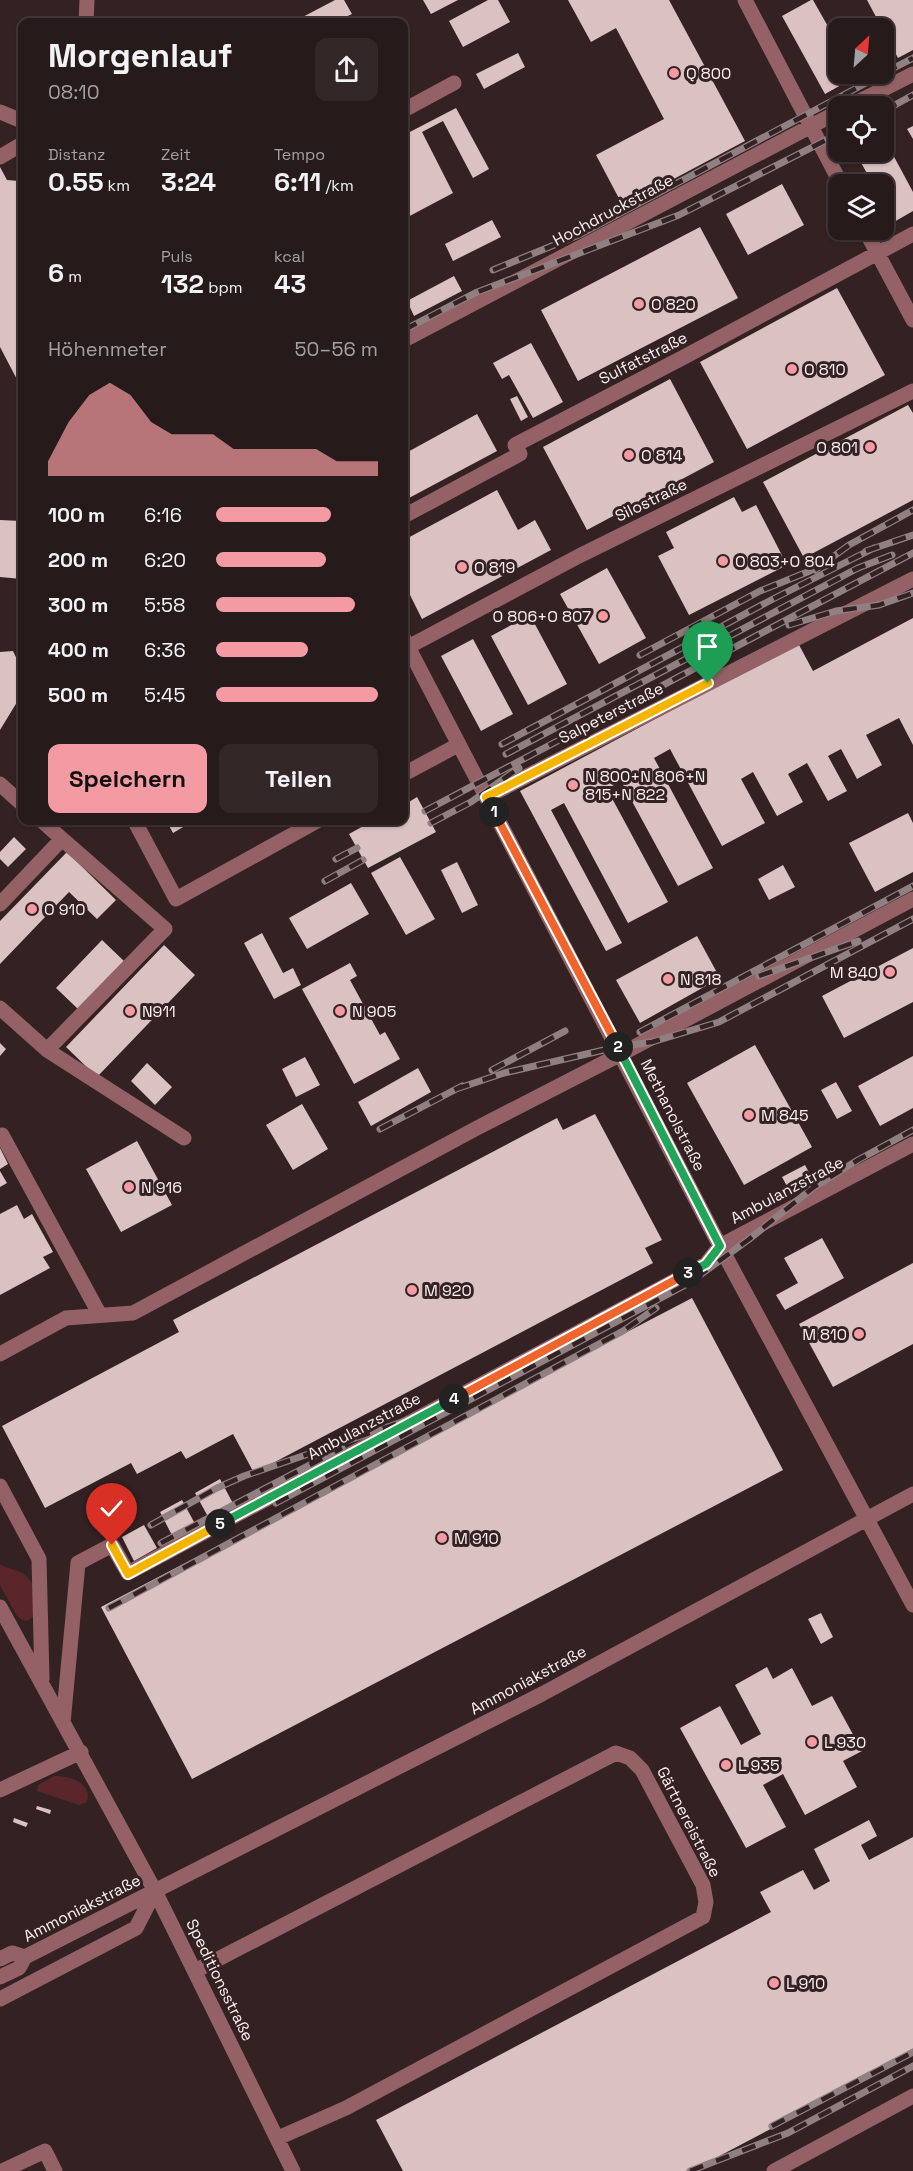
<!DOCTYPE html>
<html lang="de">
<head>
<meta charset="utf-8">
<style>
  body { margin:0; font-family:"Space Grotesk",sans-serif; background:#332727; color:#f1f3f6; height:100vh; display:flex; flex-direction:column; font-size:22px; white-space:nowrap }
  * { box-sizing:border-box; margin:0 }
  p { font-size:20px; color:#a4a1a2 }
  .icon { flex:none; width:33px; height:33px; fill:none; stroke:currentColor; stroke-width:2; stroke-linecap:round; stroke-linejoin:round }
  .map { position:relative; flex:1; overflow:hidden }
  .drawer { position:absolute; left:18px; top:18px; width:390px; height:807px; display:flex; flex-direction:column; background:#271a1a; border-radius:12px; box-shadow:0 2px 4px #0004,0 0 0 2px #433839 }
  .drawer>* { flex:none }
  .needle { width:39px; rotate:26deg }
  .buttons { position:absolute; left:828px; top:18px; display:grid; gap:12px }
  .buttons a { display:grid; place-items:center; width:66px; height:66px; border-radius:12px; background:#271a1a; box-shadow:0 2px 4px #0004,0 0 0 2px #433839; font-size:30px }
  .pin { position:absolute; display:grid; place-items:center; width:51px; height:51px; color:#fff; margin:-62px -26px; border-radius:50% 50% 50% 0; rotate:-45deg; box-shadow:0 0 6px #0007 }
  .pin .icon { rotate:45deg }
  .km { position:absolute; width:30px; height:30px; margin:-15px; border-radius:50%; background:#222; color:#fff; font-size:16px; line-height:30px; text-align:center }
  .round { display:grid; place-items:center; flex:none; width:63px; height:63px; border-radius:12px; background:#332727 }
  .summary { display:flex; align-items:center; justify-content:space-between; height:102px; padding:0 30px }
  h1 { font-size:33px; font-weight:600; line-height:45px }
  .metrics { display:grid; grid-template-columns:repeat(3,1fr); gap:9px; height:102px; padding:6px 30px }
  .metrics div { display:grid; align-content:center }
  .metrics b { font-size:26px; font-weight:600 }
  .metrics small { font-size:16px; font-weight:400 }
  .metrics p { font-size:16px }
  .chart { height:168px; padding:12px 30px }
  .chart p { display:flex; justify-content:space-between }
  .chart svg { width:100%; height:108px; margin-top:6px; fill:#f49aa2; opacity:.7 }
  .primary-button { display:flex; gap:12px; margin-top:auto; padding:12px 30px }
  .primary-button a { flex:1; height:69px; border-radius:12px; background:#f49aa2; color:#111; font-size:24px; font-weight:600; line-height:69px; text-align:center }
  .primary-button a+a { background:#332727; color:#f1f3f6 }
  ul { padding:0 30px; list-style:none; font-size:20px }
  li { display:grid; grid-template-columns:96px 72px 1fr; align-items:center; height:45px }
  li i { height:15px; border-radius:8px; background:#f49aa2 }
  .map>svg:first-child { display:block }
  .green { fill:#5a262c }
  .building { fill:#dac1c2 }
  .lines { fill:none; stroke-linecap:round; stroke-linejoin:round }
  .minor { stroke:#946266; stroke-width:15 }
  .rail-casing { stroke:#908081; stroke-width:7 }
  .rail { stroke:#342223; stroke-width:4.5; stroke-dasharray:14; stroke-linecap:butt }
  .split-1-casing { stroke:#fff; stroke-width:12 }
  .split-2-casing { stroke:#fff; stroke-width:12 }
  .split-3-casing { stroke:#fff; stroke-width:12 }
  .split-4-casing { stroke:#fff; stroke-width:12 }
  .split-5-casing { stroke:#fff; stroke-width:12 }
  .split-6-casing { stroke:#fff; stroke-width:12 }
  .split-1 { stroke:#f5b400; stroke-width:8 }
  .split-2 { stroke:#f0652b; stroke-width:8 }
  .split-3 { stroke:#22a559; stroke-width:8 }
  .split-4 { stroke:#f0652b; stroke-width:8 }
  .split-5 { stroke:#22a559; stroke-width:8 }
  .split-6 { stroke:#f5b400; stroke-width:8 }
  .poi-dot { fill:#f49aa2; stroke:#342223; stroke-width:2 }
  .labels { text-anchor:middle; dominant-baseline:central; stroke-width:6; stroke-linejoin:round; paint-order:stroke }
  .poi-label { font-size:16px; fill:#fdf0f0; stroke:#342223; text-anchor:start }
  .street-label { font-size:16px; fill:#fdf0f0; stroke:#342223 }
</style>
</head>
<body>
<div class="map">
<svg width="913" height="2171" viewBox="0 0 913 2171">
  <rect width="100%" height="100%" fill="#342223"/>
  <path class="green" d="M 0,1565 L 23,1573 L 34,1585 L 34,1616 L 29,1620 L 24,1621 L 17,1616 L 0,1585 Z
    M 54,1776 C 69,1775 93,1783 87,1802 L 79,1805 L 37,1791 L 38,1785 Z"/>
  <path class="building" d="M 335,0 L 344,0 L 352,14 L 335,22 L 298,22 L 297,20 Z
    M 423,0 L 458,0 L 431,14 Z
    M 488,0 L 498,0 L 510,22 L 463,47 L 449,21 Z
    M 568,0 L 669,0 L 745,141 L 623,206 L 596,155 L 664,119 L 616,28 L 591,42 Z
    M 811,0 L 813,0 L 834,37 L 830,39 L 838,54 L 838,74 L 849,74 L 852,79 L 825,94 L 782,16 Z
    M 867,0 L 913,0 L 913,50 L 898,58 Z
    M 518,53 L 525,67 L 484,89 L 476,74 Z
    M 456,108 L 489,169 L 473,178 L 443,121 L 422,132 L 453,193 L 404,219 L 404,135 Z
    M 913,126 L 913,139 L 907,129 Z
    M 884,138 L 913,192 L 913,211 L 894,222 L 884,203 L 884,184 L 873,184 L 855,152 L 884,152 Z
    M 0,167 L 7,180 L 19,181 L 22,177 L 22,389 L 0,347 Z
    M 782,184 L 804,225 L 748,255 L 726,214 Z
    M 492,220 L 501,237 L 453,261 L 445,244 Z
    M 700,227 L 738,298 L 578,381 L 541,310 Z
    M 454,276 L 462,291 L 414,316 L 407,301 Z
    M 837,288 L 885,375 L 747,449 L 700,362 Z
    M 531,343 L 563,402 L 533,418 L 509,375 L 502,379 L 493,363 Z
    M 670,379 L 714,462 L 587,530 L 543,447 Z
    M 517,396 L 528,417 L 521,421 L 510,399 Z
    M 908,405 L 913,413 L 913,500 L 804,558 L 763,482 Z
    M 477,414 L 497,451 L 409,498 L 404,489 L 404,454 Z
    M 497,490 L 518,530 L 535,520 L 551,550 L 422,619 L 404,583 L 404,540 Z
    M 734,497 L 742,512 L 756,505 L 787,565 L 689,615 L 658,556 L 674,548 L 666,532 Z
    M 0,520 L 21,521 L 22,524 L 22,579 L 0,577 Z
    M 607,568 L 646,638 L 599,664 L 560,594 Z
    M 530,615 L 567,684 L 528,705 L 491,636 Z
    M 913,618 L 913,745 L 899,718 L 866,735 L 882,765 L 857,779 L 841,749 L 828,756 L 847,791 L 828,801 L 807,763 L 788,774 L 803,802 L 777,816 L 753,772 L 741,779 L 765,823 L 722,846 L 670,749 L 654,758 L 713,868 L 678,886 L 621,781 L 607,789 L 668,902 L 628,923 L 564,803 L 551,810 L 622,943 L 606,951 L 520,791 L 798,643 L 813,671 Z
    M 473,639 L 513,714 L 481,731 L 441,656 Z
    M 13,651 L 22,670 L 22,694 L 0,730 L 0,652 Z
    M 417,797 L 436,832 L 368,868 L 349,834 L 374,820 L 404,820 L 404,805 Z
    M 908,813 L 913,823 L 913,872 L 875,892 L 849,843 Z
    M 166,820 L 195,820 L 173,833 Z
    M 14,837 L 26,849 L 8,867 L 0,859 L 0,852 Z
    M 67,852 L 116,900 L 97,919 L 69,892 L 0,964 L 0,921 Z
    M 400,857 L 435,919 L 406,935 L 371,873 Z
    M 457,862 L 478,905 L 462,913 L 441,870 Z
    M 783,865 L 795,887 L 769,900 L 758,879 Z
    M 351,883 L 369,914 L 307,949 L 289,918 Z
    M 262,933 L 283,973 L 293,968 L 301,985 L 274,999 L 244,943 Z
    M 697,936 L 720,978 L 640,1023 L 616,980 Z
    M 102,940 L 124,961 L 78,1009 L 56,988 Z
    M 164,945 L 195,975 L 97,1077 L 66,1047 Z
    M 913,948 L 913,1002 L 844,1038 L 822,996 Z
    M 350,963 L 357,976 L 350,980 L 380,1035 L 385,1032 L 400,1059 L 354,1084 L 302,989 Z
    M 0,1043 L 6,1049 L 0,1056 Z
    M 755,1045 L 812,1147 L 744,1185 L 687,1083 Z
    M 913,1056 L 913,1108 L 880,1126 L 858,1086 Z
    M 305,1057 L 320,1085 L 296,1097 L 282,1069 Z
    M 147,1063 L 172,1087 L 155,1105 L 131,1081 Z
    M 418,1068 L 431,1092 L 371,1126 L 358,1102 Z
    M 836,1082 L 852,1111 L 837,1119 L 821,1090 Z
    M 302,1104 L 328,1149 L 293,1170 L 266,1125 Z
    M 595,1114 L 662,1240 L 645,1248 L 653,1263 L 254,1473 L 233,1434 L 186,1459 L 181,1451 L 137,1474 L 131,1463 L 45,1508 L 2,1426 L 179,1332 L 173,1320 L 557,1118 L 563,1130 Z
    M 137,1141 L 172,1205 L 121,1232 L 86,1169 Z
    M 0,1148 L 8,1164 L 0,1169 Z
    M 805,1165 L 812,1178 L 789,1190 L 782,1177 Z
    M 0,1171 L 7,1183 L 0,1187 Z
    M 17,1205 L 24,1219 L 32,1214 L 53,1252 L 43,1257 L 50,1268 L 0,1295 L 0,1214 Z
    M 822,1238 L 844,1278 L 785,1310 L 776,1295 L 798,1283 L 784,1258 Z
    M 913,1263 L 913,1344 L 833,1387 L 799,1324 Z
    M 692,1298 L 783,1470 L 192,1779 L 101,1607 Z
    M 220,1479 L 237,1511 L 212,1524 L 195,1493 Z
    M 182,1500 L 199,1531 L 176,1543 L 160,1512 Z
    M 144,1525 L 157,1548 L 134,1561 L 122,1537 Z
    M 821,1613 L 833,1637 L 821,1644 L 808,1619 Z
    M 767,1667 L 773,1679 L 792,1668 L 812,1706 L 832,1696 L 862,1751 L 843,1761 L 857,1787 L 805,1815 L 783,1774 L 763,1785 L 786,1827 L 746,1848 L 680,1728 L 720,1706 L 741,1745 L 761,1734 L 735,1685 Z
    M 37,1806 L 51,1810 L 50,1814 L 36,1809 Z
    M 14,1818 L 28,1823 L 26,1827 L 13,1822 Z
    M 869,1820 L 877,1836 L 861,1845 L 869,1860 L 913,1837 L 913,2054 L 691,2171 L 403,2171 L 376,2120 L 771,1912 L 760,1892 L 803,1870 L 814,1890 L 830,1881 L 814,1849 Z"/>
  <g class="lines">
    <path class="minor" d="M 745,0 L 841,184
      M 86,22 L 87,0
      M 850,106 L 913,74
      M 404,110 L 454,83
      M 0,112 L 22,121
      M 0,157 L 22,144
      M 865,230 L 913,320
      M 404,340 L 838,112
      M 404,516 L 520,454 L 515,445 L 684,357 L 913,234
      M 404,639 L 720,1246 L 913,1605
      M 408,647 L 579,556 L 913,391
      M 404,774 L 458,745
      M 0,784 L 22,804
      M 486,797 L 913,579
      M 41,820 L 62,839
      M 134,820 L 176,899 L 319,820
      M 0,904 L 62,839 L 165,929 L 47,1050 L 0,1008
      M 47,1050 L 184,1138
      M 2,1135 L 100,1315
      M 0,1354 L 66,1318 L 133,1313 L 477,1128 L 621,1054 L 913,899
      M 0,1486 L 39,1559 L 42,1679
      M 0,1607 L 155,1891 L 293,2171
      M 63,1723 L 78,1563 L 112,1545 L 128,1573 L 706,1264 L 720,1246 L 913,1144
      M 0,1790 L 81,1752
      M 0,1959 L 12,1953 L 25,1957
      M 195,1971 L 616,1753 L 630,1758 L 642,1770 L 703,1885 L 706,1902 L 703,1917 L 346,2108 L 278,2138
      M 0,1977 L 19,1968 L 25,1957 L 542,1694 L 913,1494
      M 0,1999 L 136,1928 L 155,1891
      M 2,2171 L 45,2151 L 55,2171
      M 774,2171 L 913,2096"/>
    <g class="rail-casing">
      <path id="rail" d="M 884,73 L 913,58
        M 884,111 L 913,95
        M 493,270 L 581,234 L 883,74
        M 404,330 L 475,293 L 679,215 L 838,134
        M 866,551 L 913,535
        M 815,570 L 849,545 L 913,510
        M 789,625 L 836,611 L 879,605 L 913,593
        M 640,655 L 760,591 L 810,571
        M 502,744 L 773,599 L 874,548
        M 506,754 L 858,568 L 892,555
        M 425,811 L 913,553
        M 431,823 L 471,802 L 519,768
        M 336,859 L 357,848
        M 325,881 L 363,860
        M 759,976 L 858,941
        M 640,1032 L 913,886
        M 492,1070 L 565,1031
        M 456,1089 L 504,1073 L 617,1047 L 652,1042 L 719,1022 L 913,919
        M 380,1129 L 462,1086
        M 276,1503 L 689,1283 L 748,1240 L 814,1187 L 858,1160 L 913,1130
        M 151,1525 L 217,1488 L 244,1476 L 440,1409
        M 161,1543 L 342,1448
        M 109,1608 L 623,1331 L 656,1308
        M 772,2126 L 913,2052
        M 690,2171 L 788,2133 L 913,2066"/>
    </g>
    <use href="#rail" class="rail"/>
  </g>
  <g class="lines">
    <g class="split-1-casing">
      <path id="split-1" d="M 494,812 L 486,797 L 708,683"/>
    </g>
    <g class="split-2-casing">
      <path id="split-2" d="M 494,812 L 618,1047"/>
    </g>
    <g class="split-3-casing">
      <path id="split-3" d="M 618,1047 L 720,1246 L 706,1264 L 688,1273"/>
    </g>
    <g class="split-4-casing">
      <path id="split-4" d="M 454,1399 L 688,1273"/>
    </g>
    <g class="split-5-casing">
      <path id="split-5" d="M 220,1524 L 454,1399"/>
    </g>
    <g class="split-6-casing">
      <path id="split-6" d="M 112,1545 L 128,1574 L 220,1524"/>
    </g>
    <use href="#split-1" class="split-1"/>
    <use href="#split-2" class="split-2"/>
    <use href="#split-3" class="split-3"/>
    <use href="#split-4" class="split-4"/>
    <use href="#split-5" class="split-5"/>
    <use href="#split-6" class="split-6"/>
  </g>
  <g class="poi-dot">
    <circle cx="674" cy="73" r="6"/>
    <circle cx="639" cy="304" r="6"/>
    <circle cx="792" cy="369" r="6"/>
    <circle cx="870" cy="447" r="6"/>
    <circle cx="629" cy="455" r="6"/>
    <circle cx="723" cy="561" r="6"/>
    <circle cx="462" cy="567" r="6"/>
    <circle cx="603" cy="616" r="6"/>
    <circle cx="573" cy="785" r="6"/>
    <circle cx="32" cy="909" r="6"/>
    <circle cx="890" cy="972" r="6"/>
    <circle cx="668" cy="979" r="6"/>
    <circle cx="130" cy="1011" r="6"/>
    <circle cx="340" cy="1011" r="6"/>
    <circle cx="749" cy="1115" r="6"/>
    <circle cx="129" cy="1187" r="6"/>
    <circle cx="412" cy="1290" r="6"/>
    <circle cx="859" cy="1334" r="6"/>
    <circle cx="442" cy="1538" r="6"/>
    <circle cx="812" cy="1742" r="6"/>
    <circle cx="726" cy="1765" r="6"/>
    <circle cx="774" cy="1983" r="6"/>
  </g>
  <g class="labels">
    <g class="poi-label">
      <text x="686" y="73">Q 800</text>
      <text x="651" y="304">O 820</text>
      <text x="804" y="369">O 810</text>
      <text x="858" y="447" text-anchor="end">O 801</text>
      <text x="641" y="455">O 814</text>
      <text x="735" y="561">O 803+O 804</text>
      <text x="474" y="567">O 819</text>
      <text x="591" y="616" text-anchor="end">O 806+O 807</text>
      <text x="585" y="776">N 800+N 806+N<tspan x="585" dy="18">815+N 822</tspan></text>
      <text x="44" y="909">O 910</text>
      <text x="878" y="972" text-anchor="end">M 840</text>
      <text x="680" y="979">N 818</text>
      <text x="142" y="1011">N911</text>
      <text x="352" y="1011">N 905</text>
      <text x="761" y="1115">M 845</text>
      <text x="141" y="1187">N 916</text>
      <text x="424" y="1290">M 920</text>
      <text x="847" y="1334" text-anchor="end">M 810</text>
      <text x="454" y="1538">M 910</text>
      <text x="824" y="1742">L 930</text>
      <text x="738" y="1765">L 935</text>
      <text x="786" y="1983">L 910</text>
    </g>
    <g class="street-label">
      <text transform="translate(613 210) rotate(-28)">Hochdruckstraße</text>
      <text transform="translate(643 358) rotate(-27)">Sulfatstraße</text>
      <text transform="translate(651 500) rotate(-26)">Silostraße</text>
      <text transform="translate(611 713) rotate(-27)">Salpeterstraße</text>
      <text transform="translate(673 1115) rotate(63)">Methanolstraße</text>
      <text transform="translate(787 1190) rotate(-28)">Ambulanzstraße</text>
      <text transform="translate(364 1426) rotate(-28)">Ambulanzstraße</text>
      <text transform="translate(528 1680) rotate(-28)">Ammoniakstraße</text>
      <text transform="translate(689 1822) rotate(63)">Gärtnereistraße</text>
      <text transform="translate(82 1908) rotate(-27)">Ammoniakstraße</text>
      <text transform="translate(220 1980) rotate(64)">Speditionsstraße</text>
    </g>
  </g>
</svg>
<div class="buttons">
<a><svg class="needle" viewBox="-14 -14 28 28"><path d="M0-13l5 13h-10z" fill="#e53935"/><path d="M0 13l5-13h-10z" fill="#a4a1a2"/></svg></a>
<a><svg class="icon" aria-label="locate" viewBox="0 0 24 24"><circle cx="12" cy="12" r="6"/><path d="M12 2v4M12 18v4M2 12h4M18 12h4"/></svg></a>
<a><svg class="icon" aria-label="layers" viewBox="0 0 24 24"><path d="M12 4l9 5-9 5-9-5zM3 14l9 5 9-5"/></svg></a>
</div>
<div class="pin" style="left:708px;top:683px;background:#1e9e55"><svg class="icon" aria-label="arrive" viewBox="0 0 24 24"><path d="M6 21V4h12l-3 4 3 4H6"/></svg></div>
<div class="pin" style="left:112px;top:1545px;background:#d93025"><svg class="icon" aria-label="check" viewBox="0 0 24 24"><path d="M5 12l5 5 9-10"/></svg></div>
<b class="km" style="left:494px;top:812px">1</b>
<b class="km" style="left:618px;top:1047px">2</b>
<b class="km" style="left:688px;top:1273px">3</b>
<b class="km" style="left:454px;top:1399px">4</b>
<b class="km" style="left:220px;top:1524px">5</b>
<section class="drawer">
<div class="summary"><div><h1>Morgenlauf</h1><p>08:10</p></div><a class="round"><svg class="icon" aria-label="share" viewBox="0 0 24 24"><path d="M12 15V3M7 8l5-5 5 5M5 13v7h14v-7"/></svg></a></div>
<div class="metrics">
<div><p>Distanz</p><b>0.55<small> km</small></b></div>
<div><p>Zeit</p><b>3:24</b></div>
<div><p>Tempo</p><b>6:11<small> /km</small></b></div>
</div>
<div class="metrics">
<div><b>6<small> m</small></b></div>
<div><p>Puls</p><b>132<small> bpm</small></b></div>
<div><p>kcal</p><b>43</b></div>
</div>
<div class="chart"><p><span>Höhenmeter</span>50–56 m</p>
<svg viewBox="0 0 160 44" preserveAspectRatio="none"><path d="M0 44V38L10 22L20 11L30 6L40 11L50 22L60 27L70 27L80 27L90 33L100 33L110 33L120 33L130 33L140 38L150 38L160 38V44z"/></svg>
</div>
<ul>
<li><b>100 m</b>6:16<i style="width:71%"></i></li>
<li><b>200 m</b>6:20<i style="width:68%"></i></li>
<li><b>300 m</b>5:58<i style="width:86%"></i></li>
<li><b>400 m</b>6:36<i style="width:57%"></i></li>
<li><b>500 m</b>5:45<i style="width:100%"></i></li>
</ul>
<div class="primary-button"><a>Speichern</a><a>Teilen</a></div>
</section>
</div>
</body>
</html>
